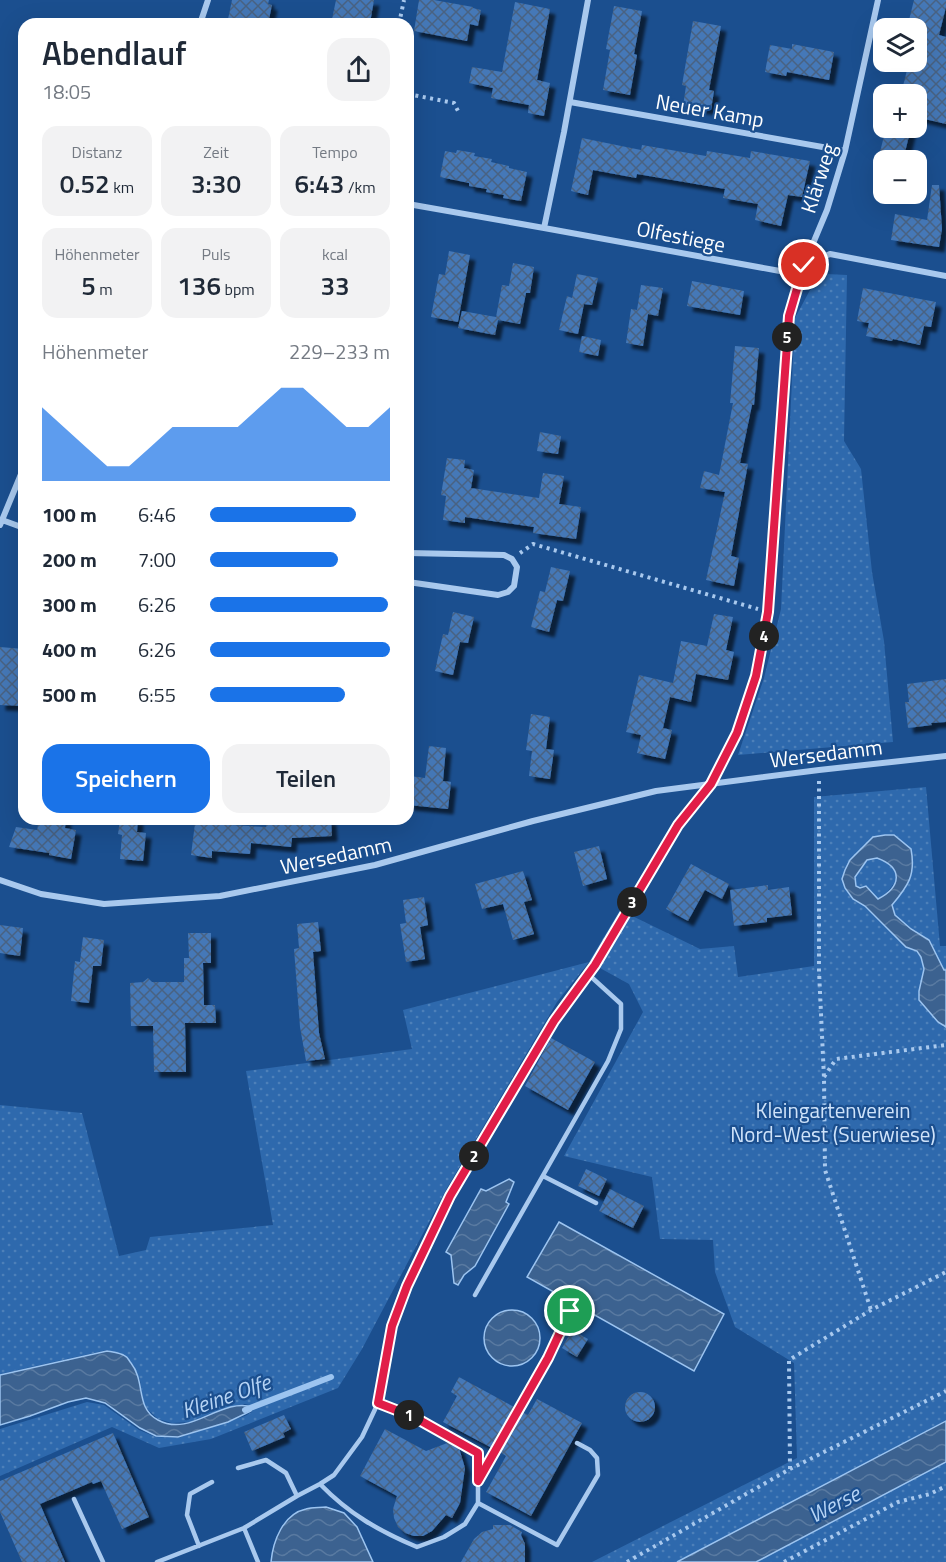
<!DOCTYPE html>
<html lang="de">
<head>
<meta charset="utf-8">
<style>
  body { margin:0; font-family:"Titillium Web",sans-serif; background:#f2f2f3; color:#1f2937; height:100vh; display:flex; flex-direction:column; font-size:22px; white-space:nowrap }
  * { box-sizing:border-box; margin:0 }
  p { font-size:20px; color:#747a83 }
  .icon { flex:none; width:33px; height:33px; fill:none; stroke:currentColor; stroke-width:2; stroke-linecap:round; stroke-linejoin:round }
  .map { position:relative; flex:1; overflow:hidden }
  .drawer { position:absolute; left:18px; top:18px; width:396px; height:807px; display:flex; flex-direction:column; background:#fff; border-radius:18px; box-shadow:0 6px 24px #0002 }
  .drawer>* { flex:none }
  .tools { position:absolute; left:873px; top:18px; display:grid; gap:12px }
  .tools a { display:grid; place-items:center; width:54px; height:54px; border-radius:12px; background:#fff; box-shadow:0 6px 24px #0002; font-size:30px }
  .pin { position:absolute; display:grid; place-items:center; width:51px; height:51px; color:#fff; margin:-26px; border:3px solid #fff; border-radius:50%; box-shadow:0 2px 6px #0007 }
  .km { position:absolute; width:30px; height:30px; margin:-15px; border-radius:50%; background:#222; color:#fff; font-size:16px; line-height:30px; text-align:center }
  .round { display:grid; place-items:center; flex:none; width:63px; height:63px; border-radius:18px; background:#f2f2f3 }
  .headline { display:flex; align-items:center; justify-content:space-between; height:102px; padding:0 24px }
  h1 { font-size:33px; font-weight:600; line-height:45px }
  .metrics { display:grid; grid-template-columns:repeat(3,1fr); gap:9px; height:102px; padding:6px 24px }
  .metrics div { display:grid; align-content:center; border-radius:15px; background:#f2f2f3; text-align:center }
  .metrics b { font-size:26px; font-weight:600 }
  .metrics small { font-size:16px; font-weight:400 }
  .metrics p { font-size:16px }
  .chart { height:168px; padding:12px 24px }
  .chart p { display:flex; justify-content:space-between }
  .chart svg { width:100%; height:108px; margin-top:6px; fill:#1a73e8; opacity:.7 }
  .cta { display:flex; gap:12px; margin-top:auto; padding:12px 24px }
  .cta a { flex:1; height:69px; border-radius:18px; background:#1a73e8; color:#fff; font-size:24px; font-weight:600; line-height:69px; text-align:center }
  .cta a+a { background:#f2f2f3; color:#1f2937 }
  ul { padding:0 24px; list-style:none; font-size:20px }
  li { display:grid; grid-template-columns:96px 72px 1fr; align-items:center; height:45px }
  li i { height:15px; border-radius:8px; background:#1a73e8 }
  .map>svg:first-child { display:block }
  .green { fill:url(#green-dots) }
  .water { fill:url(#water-waves); stroke:#9cc4f0; stroke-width:1.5; fill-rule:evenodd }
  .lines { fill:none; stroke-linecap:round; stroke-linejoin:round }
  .stream { stroke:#9cc4f0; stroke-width:6 }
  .building { fill:url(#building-cross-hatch); filter:url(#shadow) }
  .path { stroke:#a9c9ee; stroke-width:4; stroke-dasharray:3 4.5; stroke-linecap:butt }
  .lane { stroke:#a9c9ee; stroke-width:4.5 }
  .street { stroke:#a9c9ee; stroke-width:6 }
  .route-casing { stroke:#fff; stroke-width:12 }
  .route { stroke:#e11d48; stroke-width:8 }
  .labels { text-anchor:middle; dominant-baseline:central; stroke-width:4.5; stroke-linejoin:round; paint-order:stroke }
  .street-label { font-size:21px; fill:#fff; stroke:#1b4f8f }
  .park-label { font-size:21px; fill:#cfe3fa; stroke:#1b4f8f }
  .water-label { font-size:22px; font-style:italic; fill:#b5d3f5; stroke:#1b4f8f }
</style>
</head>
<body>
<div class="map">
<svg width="946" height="1562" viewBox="0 0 946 1562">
  <defs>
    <pattern id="green-dots" width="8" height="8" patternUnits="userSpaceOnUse" patternTransform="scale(1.5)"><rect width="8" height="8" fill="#2e69ad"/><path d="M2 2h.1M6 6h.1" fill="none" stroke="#4d80b9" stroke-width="1.8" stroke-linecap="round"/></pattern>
    <pattern id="water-waves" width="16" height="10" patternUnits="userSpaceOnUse" patternTransform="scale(1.5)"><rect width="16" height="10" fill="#3c6290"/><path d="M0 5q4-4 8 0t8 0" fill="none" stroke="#597aa1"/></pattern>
    <pattern id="building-cross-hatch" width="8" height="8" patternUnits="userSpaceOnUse" patternTransform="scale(1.5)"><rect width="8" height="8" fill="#4478b7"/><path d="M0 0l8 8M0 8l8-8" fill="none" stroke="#486282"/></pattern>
    <filter id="shadow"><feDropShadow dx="5.5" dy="5.5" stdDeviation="1.5" flood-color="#0009"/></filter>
  </defs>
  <rect width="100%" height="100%" fill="#1b4f8f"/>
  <path class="green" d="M 826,274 L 847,275 L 844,441 L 861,469 L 872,572 L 884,641 L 893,742 L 738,755 L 764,678 L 781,609 L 795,318 L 810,290 Z
    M 926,787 L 940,946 L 946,946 L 946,970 L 944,970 L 929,940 L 911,929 L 894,915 L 892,905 L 906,888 L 911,849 L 850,860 L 853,899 L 865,906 L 906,947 L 917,951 L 921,957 L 924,969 L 919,991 L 943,1027 L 946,1027 L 946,1421 L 677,1562 L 592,1562 L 797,1458 L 794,1363 L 735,1327 L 715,1272 L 713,1240 L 660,1239 L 652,1177 L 564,1156 L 643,1012 L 629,984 L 589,962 L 557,1002 L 447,1188 L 362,1349 L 338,1388 L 211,1439 L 159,1448 L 112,1427 L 0,1476 L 0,1429 L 87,1402 L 104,1405 L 139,1430 L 156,1437 L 178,1438 L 245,1416 L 252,1412 L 253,1406 L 245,1404 L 224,1408 L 190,1422 L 172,1423 L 158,1419 L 144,1406 L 140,1380 L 134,1366 L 125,1355 L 107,1350 L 0,1374 L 0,1105 L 82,1113 L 119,1256 L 146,1250 L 150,1237 L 273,1225 L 246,1071 L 412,1049 L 403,1010 L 589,962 L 620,910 L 700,949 L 734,946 L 738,977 L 814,966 L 814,797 Z
    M 877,858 C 887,862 894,867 897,878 C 892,887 887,894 877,899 L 866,886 L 860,888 L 856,885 L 855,877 L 868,860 Z
    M 946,1462 L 946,1562 L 756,1562 Z"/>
  <path class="water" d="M 885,835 L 894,835 L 911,849 C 916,875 908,886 892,905 L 895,915 L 911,929 L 929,940 L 944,970 L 946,970 L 946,1027 L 938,1022 L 919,1000 L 919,991 L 924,969 L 921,957 L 917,951 L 906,947 L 865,906 L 853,899 L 845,888 L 842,879 L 845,870 L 850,860 L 873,837 ZM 877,858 C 904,868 901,887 878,899 L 866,886 L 860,888 L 856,886 L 855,877 L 867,860 Z
    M 509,1179 L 514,1182 L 506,1202 L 509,1204 L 475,1266 L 464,1275 L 458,1285 L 454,1283 L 451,1255 L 446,1252 L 481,1189 L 486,1191 Z
    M 559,1222 L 724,1314 L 694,1371 L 527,1277 Z
    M484 1338a28 28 0 1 1 56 0a28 28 0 1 1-56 0Z
    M 107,1351 C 112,1352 121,1353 125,1356 C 128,1357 129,1361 131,1363 C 146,1382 135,1408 158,1420 C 191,1438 220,1397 253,1407 L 251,1411 L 228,1422 L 178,1437 L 156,1436 L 140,1428 L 105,1403 L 86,1398 L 68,1402 L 30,1416 L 0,1425 L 0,1375 Z
    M 946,1421 L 946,1462 L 756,1562 L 677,1562 Z
    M 326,1507 L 344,1513 L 357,1527 L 373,1562 L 271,1562 C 273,1541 283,1514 306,1509 C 312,1507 320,1508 326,1507 Z"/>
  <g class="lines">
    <path class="stream" d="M 245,1410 L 331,1377"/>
  </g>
  <path class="building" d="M 232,0 L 269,0 L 268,4 L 272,5 L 268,24 L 227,24 Z
    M 336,0 L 374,0 L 370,23 L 352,20 L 352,24 L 331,24 Z
    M 419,0 L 434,0 L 473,7 L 473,8 L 481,10 L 478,26 L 470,24 L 467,41 L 414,31 Z
    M 914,0 L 946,0 L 946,7 L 939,35 L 946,37 L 946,124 L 916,117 L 916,94 L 901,94 L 909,62 L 916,62 L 916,28 L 907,28 Z
    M 515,2 L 550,9 L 537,80 L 550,83 L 544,116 L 528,113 L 529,105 L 491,98 L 493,88 L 469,83 L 472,67 L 502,72 Z
    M 614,6 L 642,11 L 634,54 L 637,55 L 630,95 L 603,90 L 610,50 L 606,49 Z
    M 693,21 L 721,26 L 709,90 L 714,91 L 711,110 L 683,106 L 686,86 L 682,85 Z
    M 792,44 L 834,52 L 829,80 L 787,72 L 786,76 L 765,72 L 770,45 L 792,49 Z
    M 886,128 L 911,128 L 903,160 L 879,156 Z
    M 582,138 L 641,150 L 642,145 L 706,156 L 707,151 L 750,158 L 751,151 L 810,161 L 802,197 L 788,195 L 781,226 L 755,220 L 758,204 L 723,198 L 725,189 L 637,174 L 636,178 L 593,170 L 588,195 L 571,191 Z
    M 457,150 L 475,153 L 474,156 L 492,159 L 491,162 L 509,166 L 509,168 L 527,172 L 521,201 L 503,198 L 504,195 L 486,192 L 487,189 L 469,186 L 469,183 L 440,177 L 445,151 L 456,153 Z
    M 932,185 L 939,185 L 942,229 L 939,247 L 891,240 L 895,214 L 927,220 Z
    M 449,251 L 470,255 L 458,322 L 431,317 L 439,274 L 445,275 Z
    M 513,263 L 534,267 L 530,293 L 526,293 L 520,324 L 498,320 L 495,335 L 458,328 L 462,311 L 496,317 L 502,285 L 509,286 Z
    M 577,274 L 598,278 L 592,305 L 584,304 L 578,334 L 559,330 L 567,296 L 572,298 Z
    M 692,281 L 744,291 L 740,315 L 687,306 Z
    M 641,285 L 663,288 L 658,316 L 648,314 L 643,346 L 626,343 L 631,309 L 637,310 Z
    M 863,288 L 936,302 L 931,327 L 924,326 L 920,345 L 893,339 L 892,341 L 866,336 L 869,323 L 857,321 Z
    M 582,336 L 601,340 L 598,356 L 579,352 Z
    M 735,346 L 759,348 L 754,405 L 752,405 L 740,463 L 748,464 L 731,556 L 739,558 L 734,586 L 706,580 L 725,492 L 700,488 L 704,471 L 719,475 L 733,403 L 730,403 Z
    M 540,432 L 561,436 L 558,454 L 537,451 Z
    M 447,458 L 465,460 L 464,468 L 474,470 L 471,488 L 539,498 L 543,473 L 564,476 L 559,504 L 581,507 L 576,539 L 533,533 L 534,527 L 465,517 L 465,523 L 443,520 L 446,496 L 441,495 Z
    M 551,567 L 570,571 L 563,601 L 557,600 L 549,632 L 531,627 L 540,591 L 545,592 Z
    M 453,612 L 474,617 L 468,643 L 460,642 L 453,675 L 435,671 L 443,634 L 448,635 Z
    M 714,614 L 733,617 L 726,650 L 734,652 L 728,680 L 696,674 L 691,702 L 670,697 L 663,728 L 672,730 L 665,759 L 637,753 L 641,735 L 626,732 L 639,675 L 673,683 L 681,641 L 707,646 Z
    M 0,647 L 24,649 L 24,706 L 0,705 Z
    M 946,679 L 946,722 L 931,723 L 932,725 L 908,728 L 905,702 L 909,702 L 907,684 Z
    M 531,714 L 550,717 L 546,749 L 554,750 L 550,779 L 529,776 L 532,751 L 526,750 Z
    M 429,746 L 446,748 L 443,781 L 451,782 L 448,809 L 408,805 L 410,776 L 425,778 Z
    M 39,819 L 66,819 L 65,828 L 76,830 L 71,859 L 49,855 L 49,853 L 9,847 L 16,827 L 37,830 Z
    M 120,819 L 138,819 L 137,832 L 146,833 L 143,861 L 120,859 L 122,835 L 118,834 Z
    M 267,819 L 331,819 L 332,836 L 292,838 L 291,847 L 251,843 L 250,854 L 212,851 L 212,858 L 191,855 L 195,823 L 266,827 Z
    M 599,846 L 607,879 L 583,886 L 574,852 Z
    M 691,864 L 729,884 L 722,899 L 705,890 L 688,921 L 666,909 Z
    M 523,871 L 532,900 L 524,902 L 534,934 L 513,940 L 503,904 L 482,909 L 475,884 Z
    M 768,885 L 768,890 L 789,887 L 792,915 L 767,918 L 767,922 L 734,926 L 730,890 Z
    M 424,897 L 428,925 L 420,927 L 425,959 L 406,962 L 400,924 L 406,923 L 403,900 Z
    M 318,922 L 321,951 L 313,952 L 319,1033 L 325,1059 L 306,1061 L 300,1027 L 294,949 L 299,948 L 297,924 Z
    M 0,925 L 23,928 L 20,956 L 0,953 Z
    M 188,933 L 211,933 L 211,963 L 203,963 L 204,1005 L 215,1005 L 216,1023 L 185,1023 L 186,1072 L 154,1072 L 153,1026 L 131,1026 L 130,983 L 143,982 L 148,978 L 152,982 L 184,982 L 184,958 L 189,958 Z
    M 83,937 L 104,940 L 101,966 L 93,966 L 89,1003 L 71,1001 L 75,961 L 80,962 Z
    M 551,1038 L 595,1062 L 568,1110 L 525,1086 Z
    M 586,1169 L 607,1179 L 599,1196 L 578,1186 Z
    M 610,1189 L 644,1206 L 633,1228 L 599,1211 Z
    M 572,1330 L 588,1339 L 577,1357 L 562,1348 Z
    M 459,1377 L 514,1407 L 492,1448 L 443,1422 L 457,1396 L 451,1392 Z
    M625 1407a15 15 0 1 1 30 0a15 15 0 1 1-30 0Z
    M 537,1399 L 582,1423 L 531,1516 L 486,1492 L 506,1456 L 500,1452 L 522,1412 L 528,1415 Z
    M 284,1415 L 291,1429 L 283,1433 L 285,1437 L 252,1451 L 244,1432 Z
    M 385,1429 L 426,1451 L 450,1442 L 459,1448 L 465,1468 L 460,1503 L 452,1518 L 446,1515 L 432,1531 L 423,1536 L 414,1536 L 405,1533 L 398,1527 L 394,1518 L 393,1509 L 397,1496 L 360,1476 Z
    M 113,1433 L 149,1517 L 122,1529 L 101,1481 L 93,1484 L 92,1482 L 40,1504 L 65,1562 L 22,1562 L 0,1512 L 0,1481 Z
    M 493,1525 L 510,1525 L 522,1532 L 521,1535 L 525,1544 L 525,1562 L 461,1562 L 474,1539 L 482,1532 L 493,1529 Z"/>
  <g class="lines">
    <path class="path" d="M 399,24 L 404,0
      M 408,94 L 454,103 L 458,111
      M 520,553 L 533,544 L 758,609
      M 819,781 L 819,971 L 824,1078 L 825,1170 L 871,1310
      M 824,1077 L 836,1059 L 946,1045
      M 790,1469 L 789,1360 L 871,1310 L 946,1272
      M 627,1562 L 790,1469 L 946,1391
      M 784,1562 L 898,1502 L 930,1494 L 946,1486"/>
    <path class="lane" d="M 543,1176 L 596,1203
      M 475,1295 L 608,1061 L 621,1029 L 621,1004 L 588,974
      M 378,1403 L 414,1417 L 478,1453 L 478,1503 L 557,1545 L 598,1475 L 597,1458 L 590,1450 L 577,1443
      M 238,1468 L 266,1460 L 286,1473 L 297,1496
      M 479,1480 L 547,1358 L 570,1311
      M 320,1484 C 349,1514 379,1531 417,1547 L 444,1537 L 465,1524 L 478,1503
      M 74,1499 L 103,1562
      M 244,1528 L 258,1562
      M 199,1546 L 187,1515 L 190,1494 L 212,1482
      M 157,1562 L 244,1528 L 297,1496 L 320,1484 L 334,1475 L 362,1437 L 378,1403 L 392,1326 L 407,1286 L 450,1196 L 553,1021 L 595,965 L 678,825 L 711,784"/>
    <path class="street" d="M 200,24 L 208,0
      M 570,102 L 845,151
      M 408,204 L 544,228 L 780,271 L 804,265 L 830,254 L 946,276
      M 544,228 L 564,132 L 588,0
      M 2,520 L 24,528
      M 0,525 L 24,467
      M 408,553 L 504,555 L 512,559 L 517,567 L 514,586 L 508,592 L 498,595 L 408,582
      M 711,784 L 737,733 L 756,676 L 768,612 L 789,316 L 804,265 L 827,210 L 845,151 L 878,0
      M 0,880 L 41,894 L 104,904 L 220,896 L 375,865 L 533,821 L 656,791 L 819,770 L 946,756"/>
  </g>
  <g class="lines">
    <g class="route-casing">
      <path id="route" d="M 570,1311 L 548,1358 L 478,1481 L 478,1453 L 414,1417 L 378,1403 L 392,1326 L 407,1286 L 450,1196 L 554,1021 L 595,965 L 678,825 L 711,784 L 737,733 L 756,676 L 768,612 L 789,316 L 804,265"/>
    </g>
    <use href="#route" class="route"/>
  </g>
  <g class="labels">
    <g class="street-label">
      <text transform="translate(710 110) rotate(10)">Neuer Kamp</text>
      <text transform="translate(818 178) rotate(-72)">Klärweg</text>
      <text transform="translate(681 236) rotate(11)">Olfestiege</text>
      <text transform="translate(826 753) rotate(-7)">Wersedamm</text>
      <text transform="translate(336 855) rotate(-12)">Wersedamm</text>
    </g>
    <g class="park-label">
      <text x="833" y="1110">Kleingartenverein<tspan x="833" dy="24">Nord-West (Suerwiese)</tspan></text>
    </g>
    <g class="water-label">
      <text transform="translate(226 1396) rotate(-19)">Kleine Olfe</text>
      <text transform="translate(834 1504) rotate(-27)">Werse</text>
    </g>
  </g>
</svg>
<div class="tools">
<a><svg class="icon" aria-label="layers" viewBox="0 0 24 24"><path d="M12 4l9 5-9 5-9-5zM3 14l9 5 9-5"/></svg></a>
<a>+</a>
<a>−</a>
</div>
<div class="pin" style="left:570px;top:1311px;background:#1e9e55"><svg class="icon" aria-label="arrive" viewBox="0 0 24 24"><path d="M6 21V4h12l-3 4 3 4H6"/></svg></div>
<div class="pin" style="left:804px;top:265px;background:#d93025"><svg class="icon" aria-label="check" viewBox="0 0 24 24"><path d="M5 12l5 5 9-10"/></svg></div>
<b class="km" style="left:409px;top:1415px">1</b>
<b class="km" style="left:474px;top:1156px">2</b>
<b class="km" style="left:632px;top:902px">3</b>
<b class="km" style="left:764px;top:636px">4</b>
<b class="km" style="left:787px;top:337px">5</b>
<section class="drawer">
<div class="headline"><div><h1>Abendlauf</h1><p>18:05</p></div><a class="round"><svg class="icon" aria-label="share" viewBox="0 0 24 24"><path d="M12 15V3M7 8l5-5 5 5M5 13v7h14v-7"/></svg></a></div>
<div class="metrics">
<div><p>Distanz</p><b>0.52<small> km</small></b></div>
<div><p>Zeit</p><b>3:30</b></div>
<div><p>Tempo</p><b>6:43<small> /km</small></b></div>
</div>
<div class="metrics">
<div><p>Höhenmeter</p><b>5<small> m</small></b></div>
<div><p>Puls</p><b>136<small> bpm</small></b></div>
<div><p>kcal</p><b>33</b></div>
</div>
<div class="chart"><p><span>Höhenmeter</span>229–233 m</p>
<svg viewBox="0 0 160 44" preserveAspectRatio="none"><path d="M0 44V14L10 22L20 30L30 38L40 38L50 30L60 22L70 22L80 22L90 22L100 14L110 6L120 6L130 14L140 22L150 22L160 14V44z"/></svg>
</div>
<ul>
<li><b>100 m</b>6:46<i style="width:81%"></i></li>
<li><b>200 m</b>7:00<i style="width:71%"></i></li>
<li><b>300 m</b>6:26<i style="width:99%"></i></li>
<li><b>400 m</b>6:26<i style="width:100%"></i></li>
<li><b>500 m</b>6:55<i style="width:75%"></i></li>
</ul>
<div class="cta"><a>Speichern</a><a>Teilen</a></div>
</section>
</div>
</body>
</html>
